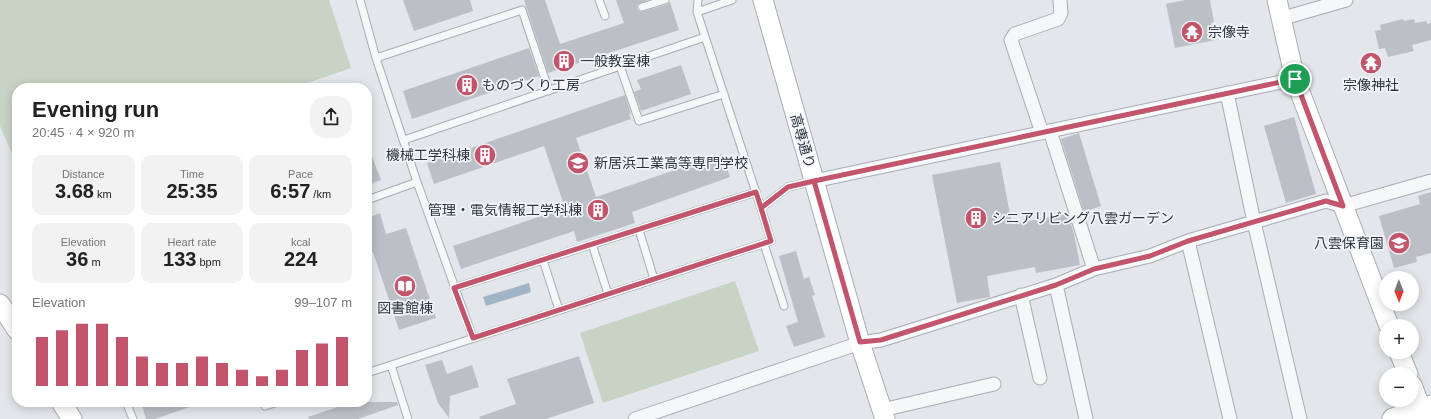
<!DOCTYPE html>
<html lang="en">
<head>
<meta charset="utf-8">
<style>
  body { margin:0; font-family:Arial,"Noto Sans JP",sans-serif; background:#f2f2f2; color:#222; height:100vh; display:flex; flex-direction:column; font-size:15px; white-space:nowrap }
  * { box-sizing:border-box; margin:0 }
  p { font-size:13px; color:#767676 }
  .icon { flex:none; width:22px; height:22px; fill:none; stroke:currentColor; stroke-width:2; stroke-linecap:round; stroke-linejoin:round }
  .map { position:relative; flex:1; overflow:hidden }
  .drawer { position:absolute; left:12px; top:83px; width:360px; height:324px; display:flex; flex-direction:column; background:#fff; border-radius:16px; box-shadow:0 2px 10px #0003 }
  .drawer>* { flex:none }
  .needle { width:26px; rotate:179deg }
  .controls { position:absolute; left:1379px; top:271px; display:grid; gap:8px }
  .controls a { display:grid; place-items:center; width:40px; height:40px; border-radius:50%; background:#fff; box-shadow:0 2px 10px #0003; font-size:20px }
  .pin { position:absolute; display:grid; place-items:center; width:34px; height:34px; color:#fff; margin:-17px; border:2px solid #fff; border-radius:50%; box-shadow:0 1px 4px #0007 }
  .round { display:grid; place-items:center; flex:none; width:42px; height:42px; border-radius:16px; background:#f2f2f2 }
  .headline { display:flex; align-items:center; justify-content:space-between; height:68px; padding:0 20px }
  h1 { font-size:22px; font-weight:800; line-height:30px }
  .stats { display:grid; grid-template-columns:repeat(3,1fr); gap:6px; height:68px; padding:4px 20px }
  .stats div { display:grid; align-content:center; border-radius:10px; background:#f2f2f2; text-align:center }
  .stats b { font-size:20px; font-weight:800 }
  .stats small { font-size:11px; font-weight:400 }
  .stats p { font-size:11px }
  .chart { height:112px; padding:8px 20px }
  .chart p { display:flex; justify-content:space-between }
  .chart svg { width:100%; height:72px; margin-top:4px; stroke:#c2556c; stroke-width:6 }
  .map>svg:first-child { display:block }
  .green { fill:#c9d3c5 }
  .water { fill:#a2b5c6 }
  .building { fill:#bbc0c6 }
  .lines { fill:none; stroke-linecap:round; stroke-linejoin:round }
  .lane-casing { stroke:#a8adb4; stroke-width:9 }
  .street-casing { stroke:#a8adb4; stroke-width:15 }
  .secondary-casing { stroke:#a8adb4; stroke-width:21 }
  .primary-casing { stroke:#a3abb4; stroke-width:23 }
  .lane { stroke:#f5f7f8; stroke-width:7 }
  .street { stroke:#f5f7f8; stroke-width:13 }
  .secondary { stroke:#fff; stroke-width:19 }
  .primary { stroke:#fff; stroke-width:21 }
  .route-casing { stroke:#fff; stroke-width:8 }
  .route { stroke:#c2556c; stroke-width:5 }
  .labels { text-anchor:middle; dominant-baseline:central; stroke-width:3.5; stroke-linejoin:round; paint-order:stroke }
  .poi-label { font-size:14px; fill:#2c3540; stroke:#f2f5f7; text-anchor:start }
  .street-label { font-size:14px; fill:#2c3540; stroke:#f2f5f7 }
</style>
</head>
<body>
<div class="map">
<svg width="1431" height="419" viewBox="0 0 1431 419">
  <rect width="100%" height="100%" fill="#e3e6ea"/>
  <path class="green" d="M 0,0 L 329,0 L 351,68 L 293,88 L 17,88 L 17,165 L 0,126 Z
    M 735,281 L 759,351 L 603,403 L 580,333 Z"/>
  <path class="water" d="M 529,283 L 531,292 L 486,306 L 483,297 Z"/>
  <path class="building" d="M 403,0 L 470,0 L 473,11 L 414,31 Z
    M 524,0 L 545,0 L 560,44 L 624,23 L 616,0 L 648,0 L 638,4 L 637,9 L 641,12 L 666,5 L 670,2 L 679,30 L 548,73 Z
    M 1185,0 L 1210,0 L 1214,22 L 1211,23 L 1215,40 L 1175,48 L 1166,4 Z
    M 1403,19 L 1404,21 L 1414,19 L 1415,23 L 1426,21 L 1427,24 L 1431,23 L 1431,40 L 1412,45 L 1414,51 L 1388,57 L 1385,48 L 1379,49 L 1375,31 L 1381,30 L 1380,25 Z
    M 529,48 L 539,76 L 412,119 L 403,91 Z
    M 681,65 L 691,94 L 641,111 L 634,92 L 641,89 L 637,80 Z
    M 625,95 L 631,114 L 629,114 L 631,119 L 576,138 L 596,197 L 722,154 L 730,177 L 632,212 L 635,223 L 577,242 L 574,231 L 461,269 L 453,246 L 565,208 L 544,146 L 434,184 L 427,163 Z
    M 1294,117 L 1316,194 L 1286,203 L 1264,126 Z
    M 1079,133 L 1101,206 L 1084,212 L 1061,139 Z
    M 367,146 L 368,146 L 381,180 L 367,185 Z
    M 1000,162 L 1012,224 L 1068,214 L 1074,234 L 1080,265 L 1036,273 L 1035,267 L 987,276 L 990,297 L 957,303 L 932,175 Z
    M 1431,192 L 1431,253 L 1416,257 L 1417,262 L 1394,268 L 1379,216 L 1420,204 L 1418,196 Z
    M 380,213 L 386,234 L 406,228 L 436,318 L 399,330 L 373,252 L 367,254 L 367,218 Z
    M 796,251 L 804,279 L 809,277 L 815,295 L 812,296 L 825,337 L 794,347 L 786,326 L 798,322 L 779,256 Z
    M 579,356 L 594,403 L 546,419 L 480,419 L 479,417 L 516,404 L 507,379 Z
    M 442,360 L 447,374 L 472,365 L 479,387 L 450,396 L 449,418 L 438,403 L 425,365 Z
    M 141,402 L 198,402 L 198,404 L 155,419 L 146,419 Z
    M 352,402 L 397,402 L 398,405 L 358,419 L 309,419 L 308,417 Z"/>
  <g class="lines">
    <g class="lane-casing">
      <path id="lane" d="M 360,0 L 376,58 L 522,10 L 549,91
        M 599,0 L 605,16
        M 732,0 L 697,12 L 761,208 L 788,187 L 814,181
        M 642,7 L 665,0
        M 697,12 L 698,0
        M 620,66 L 639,121 L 724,94
        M 404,140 L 705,37
        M 417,182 L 473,338
        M 367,200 L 417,182 L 376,58
        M 639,230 L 654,279
        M 592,244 L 608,294
        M 764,244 L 784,306
        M 454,288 L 543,260
        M 559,310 L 543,260 L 756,192
        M 391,365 L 408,419
        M 367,373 L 771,241 L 761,208
        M 126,402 L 133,419
        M 265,406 L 278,402"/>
    </g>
    <g class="street-casing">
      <path id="street" d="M 1280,19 L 1346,0
        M 1227,93 L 1254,222 L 1300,419
        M 1050,131 L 1094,269
        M 1042,133 L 1011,40 L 1015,34 L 1058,19 L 1061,13 L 1060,0
        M 814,181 L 1295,79
        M 1188,241 L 1230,419
        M 1056,285 L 1086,419
        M 1021,295 L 1040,378
        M 882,410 L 994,384
        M 635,419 L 860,343 L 881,340 L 1056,285 L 1094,269 L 1150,256 L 1188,241 L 1326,201 L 1343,206 L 1431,181"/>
    </g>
    <g class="secondary-casing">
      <path id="secondary" d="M 763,0 L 860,343 L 885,419
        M 1277,0 L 1295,79 L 1389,326
        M 0,304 L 17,330
        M 1399,352 L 1408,374
        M 1412,385 L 1425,419
        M 61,402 L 72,419"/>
    </g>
    <g class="primary-casing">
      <path id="primary" d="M 1393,419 L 1431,406"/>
    </g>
    <use href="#lane" class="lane"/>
    <use href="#street" class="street"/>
    <use href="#secondary" class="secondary"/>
    <use href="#primary" class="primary"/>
  </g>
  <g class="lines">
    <g class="route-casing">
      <path id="route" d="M 1295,79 L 814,181 L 788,187 L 761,208 L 756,192 L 454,288 L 473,338 L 771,241 L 761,208 L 788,187 L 814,181 L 860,342 L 881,340 L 1056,285 L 1094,269 L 1150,256 L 1188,241 L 1326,201 L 1343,206 L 1295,79"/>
    </g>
    <use href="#route" class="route"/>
  </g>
  <defs>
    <g id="temple-disc" transform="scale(1.15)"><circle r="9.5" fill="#c2556c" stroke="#f2f5f7"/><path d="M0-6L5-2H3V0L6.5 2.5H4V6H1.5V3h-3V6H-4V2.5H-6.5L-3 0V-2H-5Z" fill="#fff"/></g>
    <g id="building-disc" transform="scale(1.15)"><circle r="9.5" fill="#c2556c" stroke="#f2f5f7"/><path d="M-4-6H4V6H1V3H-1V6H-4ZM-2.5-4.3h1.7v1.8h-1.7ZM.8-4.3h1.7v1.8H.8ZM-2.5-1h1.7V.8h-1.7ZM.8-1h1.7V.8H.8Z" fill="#fff"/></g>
    <g id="university-disc" transform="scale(1.15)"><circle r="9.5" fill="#c2556c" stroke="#f2f5f7"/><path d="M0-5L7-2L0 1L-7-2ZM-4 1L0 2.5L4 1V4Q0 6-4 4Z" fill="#fff"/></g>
    <g id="school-disc" transform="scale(1.15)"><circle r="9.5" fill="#c2556c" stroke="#f2f5f7"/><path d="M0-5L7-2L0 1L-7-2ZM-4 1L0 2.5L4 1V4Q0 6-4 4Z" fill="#fff"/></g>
    <g id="library-disc" transform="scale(1.15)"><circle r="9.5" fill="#c2556c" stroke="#f2f5f7"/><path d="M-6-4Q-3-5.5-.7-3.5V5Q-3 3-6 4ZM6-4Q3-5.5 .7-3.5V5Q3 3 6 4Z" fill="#fff"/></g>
  </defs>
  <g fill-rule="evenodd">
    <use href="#temple-disc" x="1192" y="32"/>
    <use href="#building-disc" x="564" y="61"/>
    <use href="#temple-disc" x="1371" y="63"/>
    <use href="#building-disc" x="467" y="85"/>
    <use href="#building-disc" x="485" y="155"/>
    <use href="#university-disc" x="578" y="163"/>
    <use href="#building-disc" x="598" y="210"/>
    <use href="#building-disc" x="976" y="218"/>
    <use href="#school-disc" x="1399" y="243"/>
    <use href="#library-disc" x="405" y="286"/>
  </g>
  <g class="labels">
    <g class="poi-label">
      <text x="1208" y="32">宗像寺</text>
      <text x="580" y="61">一般教室棟</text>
      <text x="482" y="85">ものづくり工房</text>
      <text x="1371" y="85" text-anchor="middle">宗像神社</text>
      <text x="470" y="155" text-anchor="end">機械工学科棟</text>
      <text x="594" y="163">新居浜工業高等専門学校</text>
      <text x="582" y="210" text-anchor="end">管理・電気情報工学科棟</text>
      <text x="992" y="218">シニアリビング八雲ガーデン</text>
      <text x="1384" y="243" text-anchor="end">八雲保育園</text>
      <text x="405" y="308" text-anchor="middle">図書館棟</text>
    </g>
    <g class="street-label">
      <text transform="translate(803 141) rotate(74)">高専通り</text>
    </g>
  </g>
</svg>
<div class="controls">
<a><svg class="needle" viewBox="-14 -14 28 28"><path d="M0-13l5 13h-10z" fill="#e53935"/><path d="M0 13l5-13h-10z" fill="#767676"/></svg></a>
<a>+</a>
<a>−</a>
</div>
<div class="pin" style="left:1295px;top:79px;background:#1e9e55"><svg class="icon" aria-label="arrive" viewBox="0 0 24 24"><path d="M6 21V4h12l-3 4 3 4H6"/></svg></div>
<section class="drawer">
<div class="headline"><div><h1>Evening run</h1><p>20:45 · 4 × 920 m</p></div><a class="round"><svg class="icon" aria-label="share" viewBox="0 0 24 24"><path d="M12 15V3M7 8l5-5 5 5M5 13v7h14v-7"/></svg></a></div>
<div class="stats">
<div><p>Distance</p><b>3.68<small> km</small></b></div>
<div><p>Time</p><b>25:35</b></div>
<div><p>Pace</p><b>6:57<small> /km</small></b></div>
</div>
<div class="stats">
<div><p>Elevation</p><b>36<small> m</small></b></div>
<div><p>Heart rate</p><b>133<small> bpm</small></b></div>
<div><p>kcal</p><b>224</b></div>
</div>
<div class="chart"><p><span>Elevation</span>99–107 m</p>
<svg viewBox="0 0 160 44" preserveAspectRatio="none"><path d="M5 44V14M15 44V10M25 44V6M35 44V6M45 44V14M55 44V26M65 44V30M75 44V30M85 44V26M95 44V30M105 44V34M115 44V38M125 44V34M135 44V22M145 44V18M155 44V14"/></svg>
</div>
</section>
</div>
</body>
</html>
